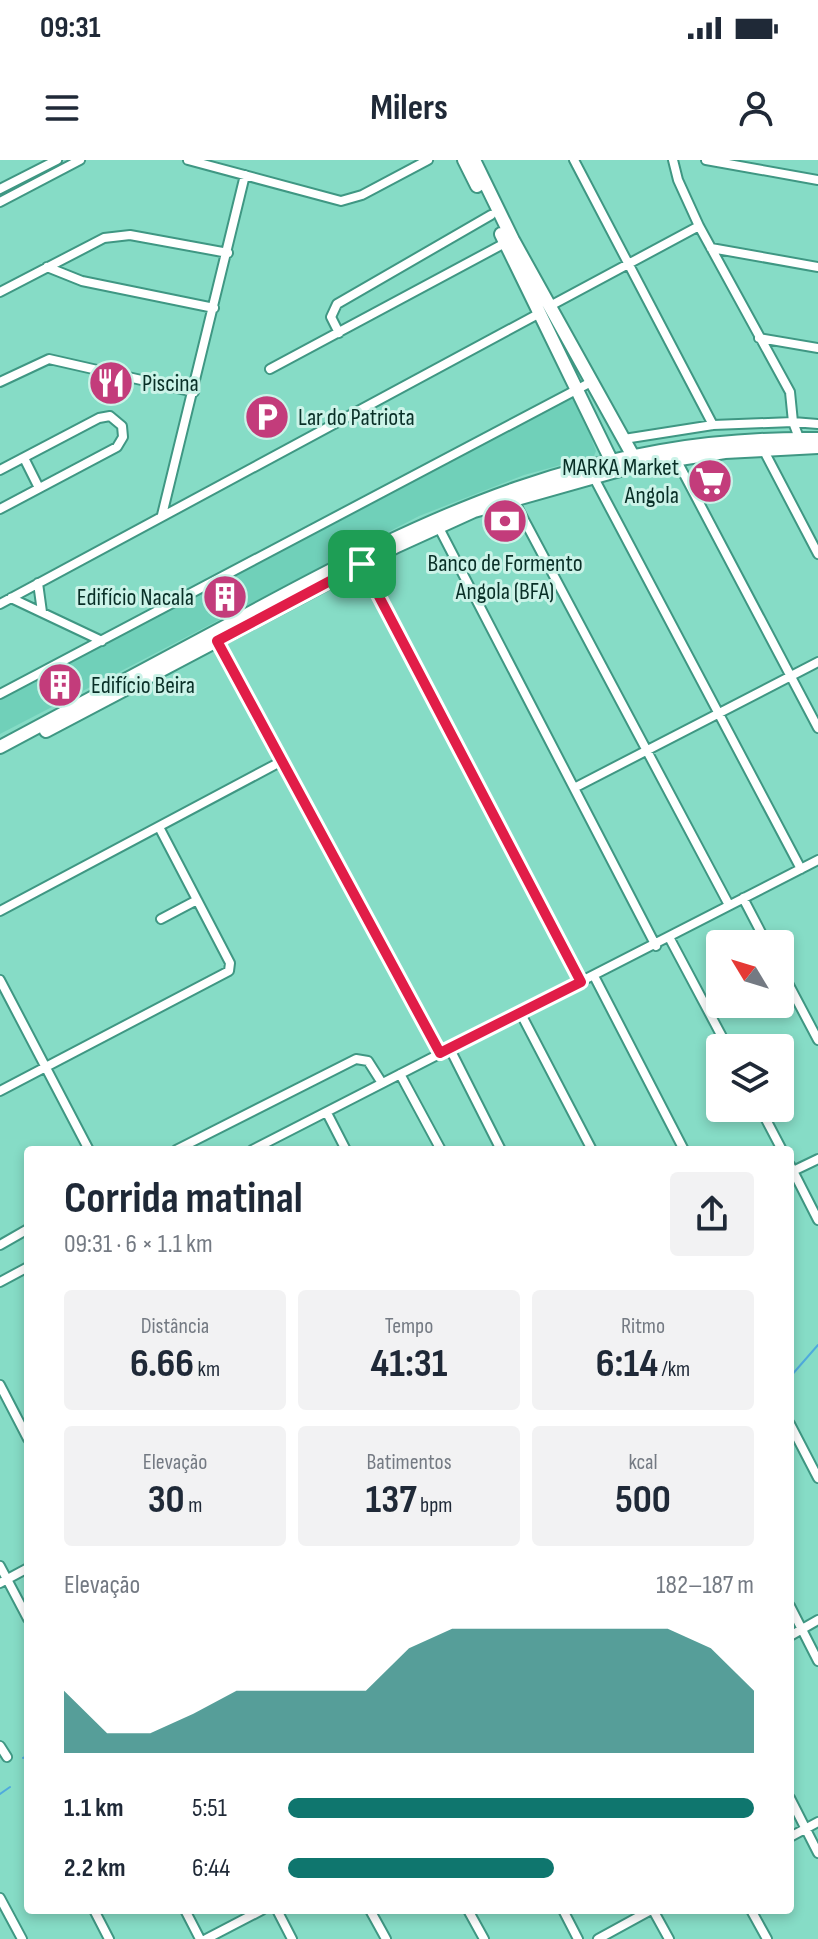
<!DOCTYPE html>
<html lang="pt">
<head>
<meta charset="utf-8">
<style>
  body { margin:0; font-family:"Sofia Sans Condensed",sans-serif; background:#f2f2f3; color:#1f2937; height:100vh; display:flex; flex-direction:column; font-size:30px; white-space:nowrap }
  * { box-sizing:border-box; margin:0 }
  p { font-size:26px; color:#747a83 }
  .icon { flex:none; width:44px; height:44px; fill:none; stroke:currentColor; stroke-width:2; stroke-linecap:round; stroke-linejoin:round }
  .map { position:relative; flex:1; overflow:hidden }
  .drawer { position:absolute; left:24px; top:986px; width:770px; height:768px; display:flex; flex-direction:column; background:#fff; border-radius:8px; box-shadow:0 4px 12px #0003 }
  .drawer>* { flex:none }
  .needle { width:52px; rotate:308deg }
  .controls { position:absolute; left:706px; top:770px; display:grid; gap:16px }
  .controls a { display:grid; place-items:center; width:88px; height:88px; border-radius:8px; background:#fff; box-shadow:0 4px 12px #0003; font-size:40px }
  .pin { position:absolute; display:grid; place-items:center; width:68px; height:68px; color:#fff; margin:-34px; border-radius:16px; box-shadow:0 4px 12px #0006 }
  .round { display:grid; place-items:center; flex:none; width:84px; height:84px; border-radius:8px; background:#f2f2f3 }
  .summary { display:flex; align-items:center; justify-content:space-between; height:136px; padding:0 40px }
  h1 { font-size:44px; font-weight:700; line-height:60px }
  .stats { display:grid; grid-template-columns:repeat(3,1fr); gap:12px; height:136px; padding:8px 40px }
  .stats div { display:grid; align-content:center; border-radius:8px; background:#f2f2f3; text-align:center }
  .stats b { font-size:40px; font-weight:700 }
  .stats small { font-size:22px; font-weight:400 }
  .stats p { font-size:22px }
  .chart { height:224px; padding:16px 40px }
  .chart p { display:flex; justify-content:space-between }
  .chart svg { width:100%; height:144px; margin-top:8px; fill:#0f766e; opacity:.7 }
  ul { padding:0 40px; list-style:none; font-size:26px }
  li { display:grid; grid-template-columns:128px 96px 1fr; align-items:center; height:60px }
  li i { height:20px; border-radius:10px; background:#0f766e }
  .status { display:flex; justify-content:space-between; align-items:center; height:56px; padding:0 40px; background:#fff; direction:ltr }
  .status svg { height:22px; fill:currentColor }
  header { display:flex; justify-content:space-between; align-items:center; height:104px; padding:0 40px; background:#fff; font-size:36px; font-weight:700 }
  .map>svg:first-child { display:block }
  .built { fill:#70d0b9 }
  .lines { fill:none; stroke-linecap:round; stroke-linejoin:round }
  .stream { stroke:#4faadd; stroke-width:2 }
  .street-casing { stroke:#3f9783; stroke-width:12 }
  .secondary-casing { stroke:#3f9783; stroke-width:16 }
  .street { stroke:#fff; stroke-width:8 }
  .secondary { stroke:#fff; stroke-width:12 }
  .route-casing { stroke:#fff; stroke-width:16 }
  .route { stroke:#e11d48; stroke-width:10 }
  .labels { text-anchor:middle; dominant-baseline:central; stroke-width:6; stroke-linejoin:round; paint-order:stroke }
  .poi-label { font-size:24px; fill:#092f27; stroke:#cbf3e8; text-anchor:start }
</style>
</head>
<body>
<div class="status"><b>09:31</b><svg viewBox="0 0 49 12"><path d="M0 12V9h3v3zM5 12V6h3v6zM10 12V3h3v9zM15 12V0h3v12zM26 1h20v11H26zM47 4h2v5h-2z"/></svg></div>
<header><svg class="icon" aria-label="menu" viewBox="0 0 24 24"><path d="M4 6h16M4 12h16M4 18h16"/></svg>Milers<svg class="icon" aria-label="person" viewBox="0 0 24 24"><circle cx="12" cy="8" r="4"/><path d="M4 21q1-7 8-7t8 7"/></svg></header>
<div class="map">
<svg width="818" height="1779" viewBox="0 0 818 1779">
  <rect width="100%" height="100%" fill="#86dcc6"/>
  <path class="built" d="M 572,238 L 578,242 L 596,291 L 594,296 L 524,315 L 419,356 L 0,574 L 0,538 Z"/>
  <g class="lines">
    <path class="stream" d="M 790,1217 L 818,1185
      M 23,1598 L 28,1596
      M 0,1634 L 10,1627"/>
    <g class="street-casing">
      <path id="street" d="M 188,0 L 341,41 L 362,35 L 428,0
        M 574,0 L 713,265
        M 706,0 L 818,20
        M 0,29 L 57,0
        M 0,42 L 80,0
        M 711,88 L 818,107
        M 47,107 L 82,121 L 214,148
        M 0,132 L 104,78 L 130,75 L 228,93
        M 550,146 L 699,66
        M 339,173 L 331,157 L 337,144 L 491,55
        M 759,178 L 818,188
        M 270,209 L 505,83
        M 0,222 L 49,199 L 194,232
        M 799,278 L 793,262 L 818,264
        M 624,279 L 713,265 L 793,262 L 790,232 L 699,66 L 678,20 L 673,0
        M 763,289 L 818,394
        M 24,298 L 39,328
        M 676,299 L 818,568
        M 0,310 L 99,258 L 110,256 L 122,266 L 123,277 L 117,287 L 0,349
        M 593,316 L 801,709
        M 513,339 L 729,745
        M 162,355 L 245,15
        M 438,366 L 656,786
        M 362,404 L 581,822
        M 38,423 L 42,452
        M 11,438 L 102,481
        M 0,444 L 540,153
        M 217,481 L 440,893
        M 0,534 L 593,221
        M 576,627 L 818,502
        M 743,738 L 767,784
        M 0,751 L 282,601
        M 161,759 L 197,740
        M 670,779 L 728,888
        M 780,808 L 818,880
        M 594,816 L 684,990
        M 0,820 L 89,990
        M 521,854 L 592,990
        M 450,889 L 501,990
        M 400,914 L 441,990
        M 0,931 L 229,811 L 230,803 L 159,667
        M 760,948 L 782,990
        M 327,953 L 346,990
        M 176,990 L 356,899 L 368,901 L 382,923
        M 252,990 L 818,700
        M 790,1005 L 818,1060
        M 791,1012 L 818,999
        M 0,1085 L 28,1069
        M 0,1122 L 28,1107
        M 0,1225 L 28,1279
        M 790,1264 L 818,1318
        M 0,1406 L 28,1459
        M 0,1423 L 28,1408
        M 790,1446 L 818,1501
        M 790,1476 L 818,1460
        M 0,1586 L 7,1597
        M 790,1638 L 818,1693
        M 790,1677 L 818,1662
        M 0,1738 L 22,1779
        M 94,1750 L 109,1779
        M 185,1750 L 200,1779
        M 277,1750 L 292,1779
        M 370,1750 L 386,1779
        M 468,1750 L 484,1779
        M 563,1750 L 578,1779
        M 653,1750 L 669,1779
        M 751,1750 L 767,1779
        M 206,1779 L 262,1750
        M 598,1779 L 651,1750"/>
    </g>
    <g class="secondary-casing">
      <path id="secondary" d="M 464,0 L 477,26
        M 474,0 L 513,80 L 633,296
        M 501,74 L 611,300
        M 46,571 L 397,386 L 474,351 L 634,306 L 725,292 L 818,287
        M 0,587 C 80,544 161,501 241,458 C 432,354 593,276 818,279"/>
    </g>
    <use href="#street" class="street"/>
    <use href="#secondary" class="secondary"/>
  </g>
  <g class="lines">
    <g class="route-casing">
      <path id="route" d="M 362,404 L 581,822 L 440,893 L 217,481 Z"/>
    </g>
    <use href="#route" class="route"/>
  </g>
  <defs>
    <g id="restaurant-disc" transform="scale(2.3)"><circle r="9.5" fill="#c33c7b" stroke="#cbf3e8"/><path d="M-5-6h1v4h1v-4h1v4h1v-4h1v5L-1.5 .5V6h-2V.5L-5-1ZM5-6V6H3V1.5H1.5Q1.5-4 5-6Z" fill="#fff"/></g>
    <g id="parking-disc" transform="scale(2.3)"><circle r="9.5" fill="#c33c7b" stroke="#cbf3e8"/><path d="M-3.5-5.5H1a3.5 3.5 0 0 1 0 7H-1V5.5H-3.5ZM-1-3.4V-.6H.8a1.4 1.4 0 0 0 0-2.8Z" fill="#fff"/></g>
    <g id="supermarket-disc" transform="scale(2.3)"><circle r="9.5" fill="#c33c7b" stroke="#cbf3e8"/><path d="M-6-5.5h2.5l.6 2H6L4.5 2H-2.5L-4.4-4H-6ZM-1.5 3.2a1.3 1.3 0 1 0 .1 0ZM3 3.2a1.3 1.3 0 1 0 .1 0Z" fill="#fff"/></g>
    <g id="bank-disc" transform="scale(2.3)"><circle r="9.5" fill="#c33c7b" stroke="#cbf3e8"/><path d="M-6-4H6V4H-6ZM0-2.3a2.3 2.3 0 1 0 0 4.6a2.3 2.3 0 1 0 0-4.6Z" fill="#fff"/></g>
    <g id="building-disc" transform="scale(2.3)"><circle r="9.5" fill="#c33c7b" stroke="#cbf3e8"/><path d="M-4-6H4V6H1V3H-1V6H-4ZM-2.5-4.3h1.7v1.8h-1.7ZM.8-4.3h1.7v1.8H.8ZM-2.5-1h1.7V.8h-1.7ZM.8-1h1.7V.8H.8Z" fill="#fff"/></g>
  </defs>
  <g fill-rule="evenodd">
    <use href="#restaurant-disc" x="111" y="223"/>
    <use href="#parking-disc" x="267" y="257"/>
    <use href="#supermarket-disc" x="710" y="321"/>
    <use href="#bank-disc" x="505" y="361"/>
    <use href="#building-disc" x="225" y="437"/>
    <use href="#building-disc" x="60" y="525"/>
  </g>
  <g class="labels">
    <g class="poi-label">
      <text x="142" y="223">Piscina</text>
      <text x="298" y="257">Lar do Patriota</text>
      <text x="679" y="307" text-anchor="end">MARKA Market<tspan x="679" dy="28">Angola</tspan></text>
      <text x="505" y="403" text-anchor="middle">Banco de Formento<tspan x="505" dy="28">Angola (BFA)</tspan></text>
      <text x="194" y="437" text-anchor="end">Edifício Nacala</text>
      <text x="91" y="525">Edifício Beira</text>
    </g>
  </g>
</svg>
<div class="controls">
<a><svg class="needle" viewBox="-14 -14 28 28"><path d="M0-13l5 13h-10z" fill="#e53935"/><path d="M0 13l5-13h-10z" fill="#747a83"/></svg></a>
<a><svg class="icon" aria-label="layers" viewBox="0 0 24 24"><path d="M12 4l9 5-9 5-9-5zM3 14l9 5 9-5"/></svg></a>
</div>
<div class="pin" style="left:362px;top:404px;background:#1e9e55"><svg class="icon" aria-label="arrive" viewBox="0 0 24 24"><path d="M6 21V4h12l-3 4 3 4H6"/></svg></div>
<section class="drawer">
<div class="summary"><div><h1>Corrida matinal</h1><p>09:31 · 6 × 1.1 km</p></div><a class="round"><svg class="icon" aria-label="share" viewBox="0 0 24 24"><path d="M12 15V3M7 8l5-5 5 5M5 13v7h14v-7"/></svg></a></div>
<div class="stats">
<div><p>Distância</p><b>6.66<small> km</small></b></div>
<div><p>Tempo</p><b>41:31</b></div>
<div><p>Ritmo</p><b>6:14<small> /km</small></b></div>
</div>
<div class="stats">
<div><p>Elevação</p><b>30<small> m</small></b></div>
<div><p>Batimentos</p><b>137<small> bpm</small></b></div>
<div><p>kcal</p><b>500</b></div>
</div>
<div class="chart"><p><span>Elevação</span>182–187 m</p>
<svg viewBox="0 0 160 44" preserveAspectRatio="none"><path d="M0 44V25L10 38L20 38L30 32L40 25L50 25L60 25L70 25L80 12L90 6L100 6L110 6L120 6L130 6L140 6L150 12L160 25V44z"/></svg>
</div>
<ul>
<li><b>1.1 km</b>5:51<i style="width:100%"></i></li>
<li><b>2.2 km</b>6:44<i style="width:57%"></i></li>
</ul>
</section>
</div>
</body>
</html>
